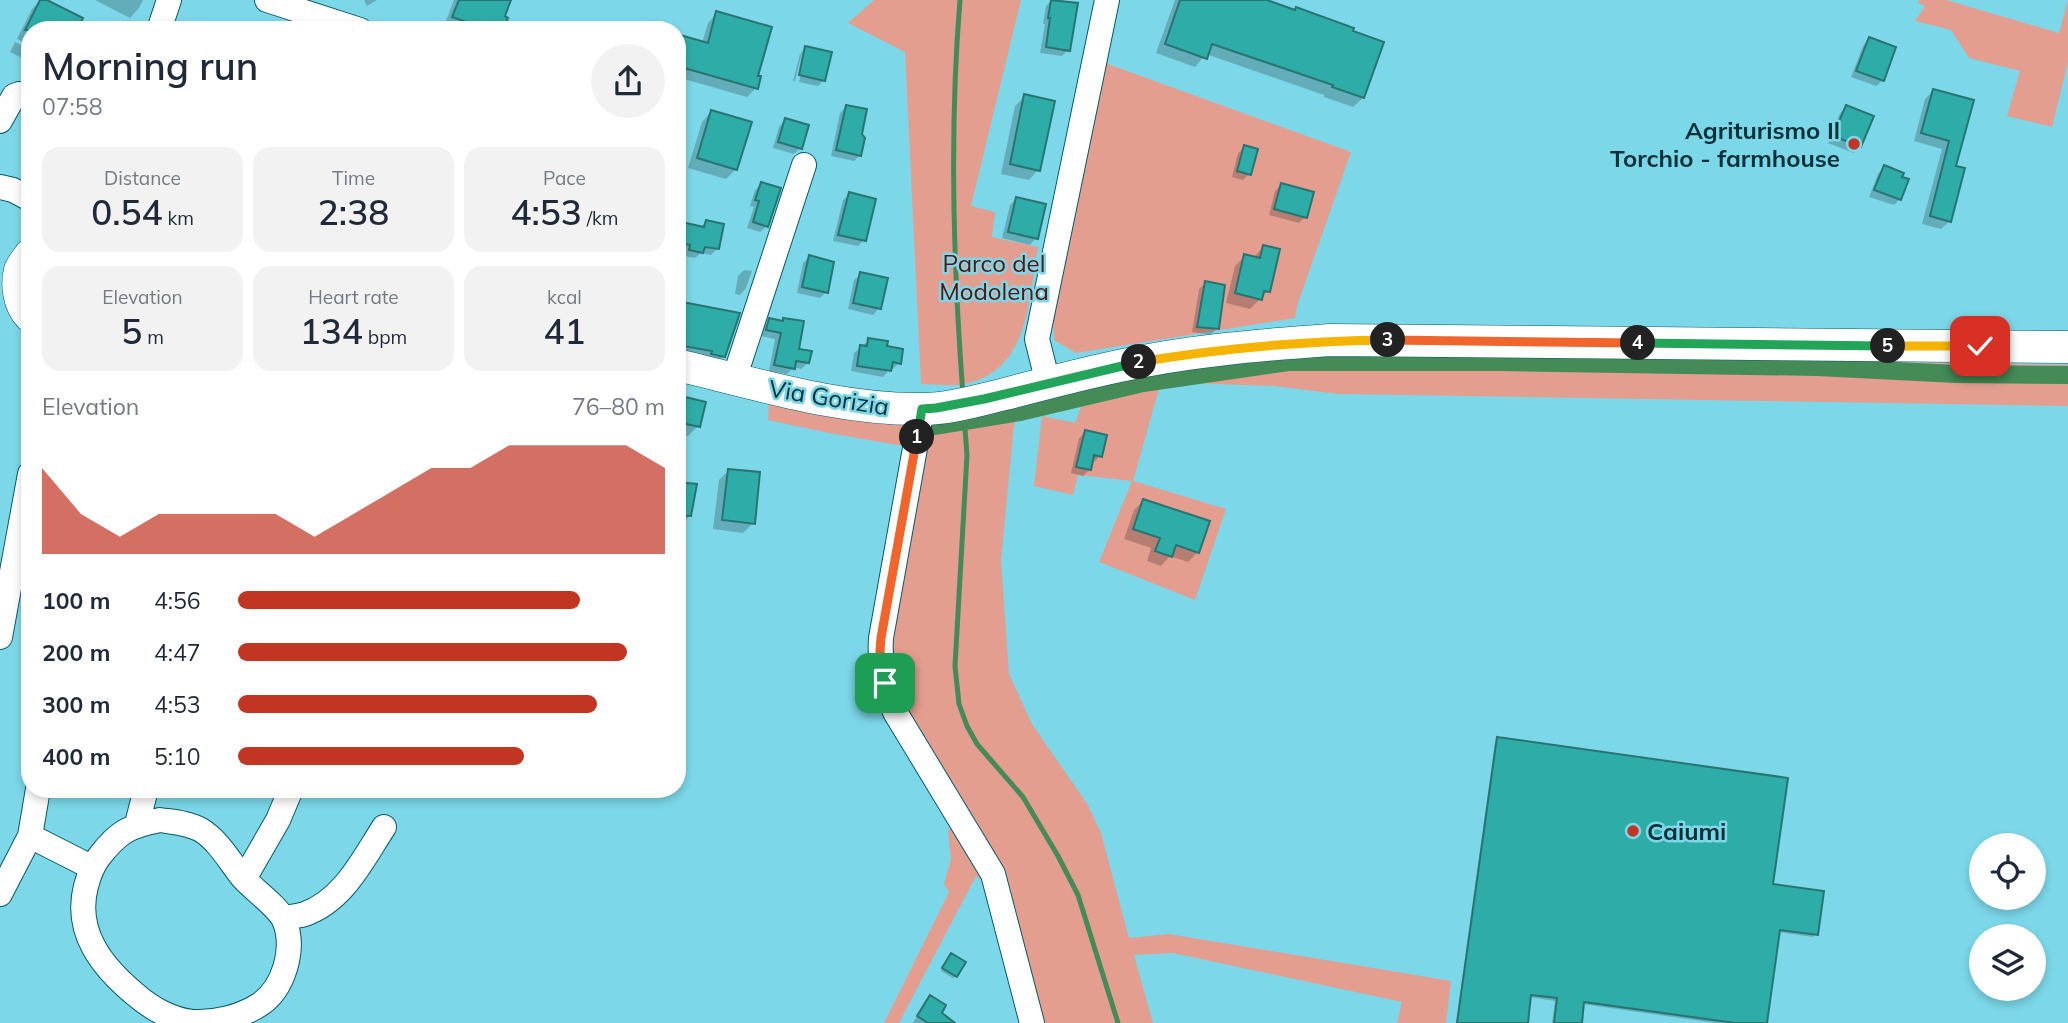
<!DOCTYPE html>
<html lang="en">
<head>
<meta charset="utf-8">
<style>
  body { margin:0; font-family:Mulish,sans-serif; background:#f2f2f3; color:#1f2937; height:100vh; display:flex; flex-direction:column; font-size:26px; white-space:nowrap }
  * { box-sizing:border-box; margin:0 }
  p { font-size:23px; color:#747a83 }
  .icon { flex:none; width:38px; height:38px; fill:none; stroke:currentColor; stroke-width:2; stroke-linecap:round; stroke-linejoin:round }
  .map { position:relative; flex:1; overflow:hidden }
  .side { position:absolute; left:21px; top:21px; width:665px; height:777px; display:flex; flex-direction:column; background:#fff; border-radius:28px; box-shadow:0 4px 10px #0003 }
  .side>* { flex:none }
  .fabs { position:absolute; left:1969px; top:833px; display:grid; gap:14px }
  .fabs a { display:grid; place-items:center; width:77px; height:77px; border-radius:50%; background:#fff; box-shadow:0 4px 10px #0003; font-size:35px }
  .pin { position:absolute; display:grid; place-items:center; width:60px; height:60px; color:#fff; margin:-30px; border-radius:14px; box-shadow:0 4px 10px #0006 }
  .km { position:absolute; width:35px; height:35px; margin:-18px; border-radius:50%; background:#222; color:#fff; font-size:19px; line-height:35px; text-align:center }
  .round { display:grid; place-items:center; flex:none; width:74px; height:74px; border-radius:37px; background:#f2f2f3 }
  .overview { display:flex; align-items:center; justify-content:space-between; height:119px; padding:0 21px }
  h1 { font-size:38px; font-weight:600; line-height:52px }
  .metrics { display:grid; grid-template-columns:repeat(3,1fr); gap:10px; height:119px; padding:7px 21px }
  .metrics div { display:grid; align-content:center; border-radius:18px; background:#f2f2f3; text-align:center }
  .metrics b { font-size:35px; font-weight:600 }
  .metrics small { font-size:19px; font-weight:400 }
  .metrics p { font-size:19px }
  .chart { height:196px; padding:14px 21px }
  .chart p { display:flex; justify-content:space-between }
  .chart svg { width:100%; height:126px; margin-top:7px; fill:#c23522; opacity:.7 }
  ul { padding:0 21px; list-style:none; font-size:23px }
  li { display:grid; grid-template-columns:112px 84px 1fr; align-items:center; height:52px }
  li i { height:18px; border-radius:9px; background:#c23522 }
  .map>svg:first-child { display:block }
  .green { fill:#e49e90 }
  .shadow { fill:#0003 }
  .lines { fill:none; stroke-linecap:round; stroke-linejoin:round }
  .stream { stroke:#448b58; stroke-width:5 }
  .canal { stroke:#448b58; stroke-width:18 }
  .building { fill:#2eada8; stroke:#297471; stroke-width:2 }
  .minor-casing { stroke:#065a67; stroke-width:26 }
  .major-casing { stroke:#065a67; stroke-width:33 }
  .minor { stroke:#fff; stroke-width:24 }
  .major { stroke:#fff; stroke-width:32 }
  .split-1-casing { stroke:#fff; stroke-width:14 }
  .split-2-casing { stroke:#fff; stroke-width:14 }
  .split-3-casing { stroke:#fff; stroke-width:14 }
  .split-4-casing { stroke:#fff; stroke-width:14 }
  .split-5-casing { stroke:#fff; stroke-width:14 }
  .split-6-casing { stroke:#fff; stroke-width:14 }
  .split-1 { stroke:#f0652b; stroke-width:9 }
  .split-2 { stroke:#22a559; stroke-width:9 }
  .split-3 { stroke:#f5b400; stroke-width:9 }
  .split-4 { stroke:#f0652b; stroke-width:9 }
  .split-5 { stroke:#22a559; stroke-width:9 }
  .split-6 { stroke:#f5b400; stroke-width:9 }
  .poi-dot { fill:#c23522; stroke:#7cd8e9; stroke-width:2.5 }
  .labels { text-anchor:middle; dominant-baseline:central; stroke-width:5; stroke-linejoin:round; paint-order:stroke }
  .poi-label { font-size:24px; font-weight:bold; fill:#073138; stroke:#7cd8e9; text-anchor:end }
  .park-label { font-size:24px; fill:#5e1208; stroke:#7cd8e9 }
  .street-label { font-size:24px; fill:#073138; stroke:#7cd8e9 }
</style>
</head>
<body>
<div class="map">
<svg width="2068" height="1023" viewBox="0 0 2068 1023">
  <rect width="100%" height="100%" fill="#7cd8e9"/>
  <path class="green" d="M 874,0 L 1021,0 L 971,206 L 995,212 L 992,237 L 1038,247 C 1029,299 1029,372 964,384 C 951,387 935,384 921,384 L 905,52 L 848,23 Z
    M 1919,0 L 1946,0 L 2059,33 L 2068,0 L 2068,62 L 2052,127 L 2007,116 L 2020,71 L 1969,58 L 1951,30 L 1915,21 L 1925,6 L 1918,3 Z
    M 1105,63 L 1351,152 L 1297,306 L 1295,318 L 1076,353 L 1054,340 L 1053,323 Z
    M 1338,353 L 2068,365 L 2068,406 L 1338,394 L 1274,386 L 1161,382 L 1133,481 L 1226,509 L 1195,600 L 1099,562 L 1132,481 L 1078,475 L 1073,495 L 1034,486 L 1042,416 L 1075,423 L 1084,399 L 1020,412 L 1014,425 L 1001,560 L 1009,674 L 1032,724 L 1088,805 L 1101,833 L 1129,938 L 1169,934 L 1451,981 L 1446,1023 L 1397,1023 L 1402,1002 L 1173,953 L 1134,955 L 1153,1023 L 1032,1023 L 997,891 L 976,876 L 899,1023 L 884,1023 L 949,892 L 944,884 L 951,859 L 948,830 L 952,829 L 887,721 L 903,446 L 829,433 L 768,420 L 769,398 L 1016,402 Z"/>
  <path class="shadow" d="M 41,0 L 43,0 L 30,30 L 30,45 L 17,39 L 32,9 Z
    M 95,0 L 143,0 L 139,8 L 130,18 Z
    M 364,0 L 377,0 L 367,6 Z
    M 454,0 L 509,0 L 503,18 L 502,30 L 453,30 L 444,26 Z
    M 1052,0 L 1068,50 L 1062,56 L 1040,53 L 1045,24 L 1043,24 L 1046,6 Z
    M 1175,0 L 1262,0 L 1382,43 L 1363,98 L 1353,107 L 1324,97 L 1324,95 L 1206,54 L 1195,67 L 1156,53 Z
    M 717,13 L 756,77 L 756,88 L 747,97 L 677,77 L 677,36 L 702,43 L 708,23 Z
    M 1869,39 L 1883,80 L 1876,86 L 1851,77 L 1863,46 Z
    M 15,42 L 30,49 L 30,62 L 10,52 Z
    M 806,48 L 824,80 L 818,86 L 799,82 L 806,53 L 802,53 L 795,81 L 793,81 L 800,54 Z
    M 1933,91 L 1972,101 L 1954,167 L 1950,221 L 1941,229 L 1922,224 L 1942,149 L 1914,141 L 1925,99 Z
    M 1025,96 L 1038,170 L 1029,180 L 1001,174 L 1015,106 Z
    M 846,107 L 860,134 L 860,155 L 854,161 L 831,156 L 840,113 Z
    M 1846,107 L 1860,146 L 1854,153 L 1828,143 L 1840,113 Z
    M 711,112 L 736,169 L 726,179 L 688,168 L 702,122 Z
    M 785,120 L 800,148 L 794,154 L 773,148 L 779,127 Z
    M 1245,147 L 1249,174 L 1243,180 L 1232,177 L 1238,153 Z
    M 1884,167 L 1900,199 L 1894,205 L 1869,197 L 1878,174 Z
    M 762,184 L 767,226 L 760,232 L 747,228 L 754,207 L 750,206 L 755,190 Z
    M 1281,185 L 1305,217 L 1299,223 L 1269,215 L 1275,191 Z
    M 849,194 L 864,240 L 858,246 L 833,241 L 843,200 Z
    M 1016,199 L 1036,238 L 1030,245 L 1002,238 L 1010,205 Z
    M 706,222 L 717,249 L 711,255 L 701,253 L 695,258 L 684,256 L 685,251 L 677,249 L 677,223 L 700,228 Z
    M 1263,247 L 1268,291 L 1250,309 L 1226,303 L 1235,266 L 1245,256 L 1253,258 Z
    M 809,257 L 826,292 L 820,298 L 797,293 L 803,263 Z
    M 744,270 L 752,271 L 746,288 L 740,295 L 735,294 L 738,276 Z
    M 861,274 L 879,308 L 873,315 L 848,309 L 854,280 Z
    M 1206,283 L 1217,328 L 1211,335 L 1192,332 L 1199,289 Z
    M 677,314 L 724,356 L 715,365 L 677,354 Z
    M 784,319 L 797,350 L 808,363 L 801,369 L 794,367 L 787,374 L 769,371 L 775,339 L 761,336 L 764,327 L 770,320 L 781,322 Z
    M 869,340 L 885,348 L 899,363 L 893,369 L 890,369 L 883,377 L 851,371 L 854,353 Z
    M 677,397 L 698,426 L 688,436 L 677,433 Z
    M 1086,432 L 1100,456 L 1094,462 L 1091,462 L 1089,470 L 1083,476 L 1071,473 L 1079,438 Z
    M 729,470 L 753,523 L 743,533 L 713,529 L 719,480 Z
    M 677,484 L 690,516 L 680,525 L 677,525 Z
    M 1143,501 L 1198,552 L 1188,562 L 1170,556 L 1161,566 L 1147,561 L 1151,548 L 1124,539 L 1134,510 Z
    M 1498,739 L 1771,886 L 1816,934 L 1813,937 L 1778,932 L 1766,1023 L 1715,1023 L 1582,1004 L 1580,1023 L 1552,1023 L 1555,1001 L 1529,997 L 1526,1023 L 1456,1023 L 1495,742 Z
    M 948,958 L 956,976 L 953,978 L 941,971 Z
    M 931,998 L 933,1023 L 913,1023 L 924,1004 Z"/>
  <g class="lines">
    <path class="stream" d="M 960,0 C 949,132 953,263 963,395
      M 964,416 L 967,455 L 955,666 L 959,704 L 967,726 L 977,744 L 1023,797 L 1058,856 L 1078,895 L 1118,1023"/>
    <path class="canal" d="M 928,427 L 1020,412 L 1143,383 L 1288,362 L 1500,362 L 1818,367 L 1956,374 L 2068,375"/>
  </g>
  <path class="building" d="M 40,0 L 47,0 L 83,18 L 77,30 L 25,30 Z
    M 459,0 L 511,0 L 505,16 L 508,18 L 504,30 L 489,30 L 452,17 Z
    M 1051,0 L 1078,3 L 1070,51 L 1046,47 L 1050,18 L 1048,18 Z
    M 1180,0 L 1267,0 L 1295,10 L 1296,7 L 1354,28 L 1353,31 L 1384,42 L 1364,98 L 1332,87 L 1333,85 L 1212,44 L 1207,59 L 1165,44 Z
    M 716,11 L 772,27 L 758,76 L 761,76 L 758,89 L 677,66 L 677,34 L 708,43 Z
    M 1869,37 L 1896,47 L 1884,81 L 1856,71 Z
    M 805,46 L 832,52 L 825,81 L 799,75 Z
    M 1933,89 L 1974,100 L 1956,166 L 1965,168 L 1951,222 L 1930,216 L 1949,141 L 1921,133 Z
    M 1024,94 L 1055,101 L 1040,171 L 1010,164 Z
    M 846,105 L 867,109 L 862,134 L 865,138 L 861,156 L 836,150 Z
    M 1846,105 L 1874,116 L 1861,147 L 1833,136 Z
    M 711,110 L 752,122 L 737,170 L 697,158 Z
    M 785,118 L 809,125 L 802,149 L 778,142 Z
    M 1244,145 L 1258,149 L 1251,175 L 1237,171 Z
    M 1884,165 L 1904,173 L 1902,177 L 1909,179 L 1901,200 L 1874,190 Z
    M 761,182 L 781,188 L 768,227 L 753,222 L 759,201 L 755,200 Z
    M 1281,183 L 1314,192 L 1307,218 L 1274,209 Z
    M 849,192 L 876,199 L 866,241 L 838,235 Z
    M 1016,197 L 1046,204 L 1038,239 L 1008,232 Z
    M 706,220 L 724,224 L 719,249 L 705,247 L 703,253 L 689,250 L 690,245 L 677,242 L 677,221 L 704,227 Z
    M 1263,245 L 1280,249 L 1270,292 L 1264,291 L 1262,300 L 1235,293 L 1244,254 L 1260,258 Z
    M 809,255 L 834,262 L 828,293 L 802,287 Z
    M 860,272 L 888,278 L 881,309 L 853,303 Z
    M 1205,281 L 1225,285 L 1219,329 L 1197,327 Z
    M 677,301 L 740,313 L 725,357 L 711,354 L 712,351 L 677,345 Z
    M 769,318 L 783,321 L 783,318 L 804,321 L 799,349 L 812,351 L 809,363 L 796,361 L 795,369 L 774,365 L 781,333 L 766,330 Z
    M 868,338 L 888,341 L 887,346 L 903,349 L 901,364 L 893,362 L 891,371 L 857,366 L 860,345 L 867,346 Z
    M 677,395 L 706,402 L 700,427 L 677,422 Z
    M 1085,430 L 1107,435 L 1102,457 L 1094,455 L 1091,470 L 1076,467 Z
    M 728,469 L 760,472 L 755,524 L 722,520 Z
    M 677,482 L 697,484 L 691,516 L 677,515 Z
    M 1143,499 L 1210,521 L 1199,553 L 1176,545 L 1172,557 L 1155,551 L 1160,538 L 1133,529 Z
    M 1497,737 L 1788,778 L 1773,884 L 1824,891 L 1818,935 L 1780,930 L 1767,1023 L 1735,1023 L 1584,1002 L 1582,1023 L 1554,1023 L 1557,998 L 1531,995 L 1528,1023 L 1457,1023 Z
    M 951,953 L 966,962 L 957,977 L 942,968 Z
    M 930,995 L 946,1005 L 942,1013 L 955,1023 L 928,1023 L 917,1016 Z"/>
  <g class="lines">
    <g class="minor-casing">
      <path id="minor" d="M 267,0 L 360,30
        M 159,30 L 169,0
        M 0,121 L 14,96 L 19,94 L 30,99
        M 0,187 L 13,190 L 30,199
        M 734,379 L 804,165
        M 1048,383 L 1037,339 L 1107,0
        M 922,409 L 881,638 C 879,664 885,688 895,712 L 993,874 L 1032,1023
        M 0,637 L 30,474
        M 160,820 C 173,822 189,823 201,830 C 219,841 230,862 243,878 C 253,889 279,908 284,920 C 296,948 284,989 259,1005 C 240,1017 215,1023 193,1022 C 172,1020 151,1008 136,995 C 102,967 74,932 86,886 C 89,875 92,866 99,857 C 118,832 129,826 160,820 Z
        M 137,824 L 146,789
        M 30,836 L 91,867
        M 244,879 L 278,820 L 291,789
        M 0,894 L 30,836 L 38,789
        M 284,918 C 290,917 298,916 305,914 C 344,900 363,859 384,827"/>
    </g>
    <g class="major-casing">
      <path id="major" d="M 30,255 C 27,259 22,265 20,270 C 16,285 19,305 30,316
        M 677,365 C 758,384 838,410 922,409 C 950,409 979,400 1005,394 C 1043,384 1081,374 1119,366 C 1188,351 1259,345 1330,340 L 2068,347"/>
    </g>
    <use href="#minor" class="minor"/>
    <use href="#major" class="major"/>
  </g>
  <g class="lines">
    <g class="split-1-casing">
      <path id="split-1" d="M 885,683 L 880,651 L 881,638 L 917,437"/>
    </g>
    <g class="split-2-casing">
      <path id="split-2" d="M 917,437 L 922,409 L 936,408 L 984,399 L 1139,362"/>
    </g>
    <g class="split-3-casing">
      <path id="split-3" d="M 1139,362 C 1222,348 1304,341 1388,340"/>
    </g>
    <g class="split-4-casing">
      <path id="split-4" d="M 1388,340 L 1638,343"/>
    </g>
    <g class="split-5-casing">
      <path id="split-5" d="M 1638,343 L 1888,346"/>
    </g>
    <g class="split-6-casing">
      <path id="split-6" d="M 1888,346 L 1980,346"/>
    </g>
    <use href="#split-1" class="split-1"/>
    <use href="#split-2" class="split-2"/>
    <use href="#split-3" class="split-3"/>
    <use href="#split-4" class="split-4"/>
    <use href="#split-5" class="split-5"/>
    <use href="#split-6" class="split-6"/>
  </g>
  <g class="poi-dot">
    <circle cx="1854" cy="144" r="7"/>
    <circle cx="1633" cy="831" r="7"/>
  </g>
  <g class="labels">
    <g class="poi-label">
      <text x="1840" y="130">Agriturismo Il<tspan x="1840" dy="28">Torchio - farmhouse</tspan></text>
      <text x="1647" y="831" text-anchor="start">Caiumi</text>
    </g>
    <g class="park-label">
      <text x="994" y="263">Parco del<tspan x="994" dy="28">Modolena</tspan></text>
    </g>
    <g class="street-label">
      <text transform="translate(829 397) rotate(9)">Via Gorizia</text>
    </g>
  </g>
</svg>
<div class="fabs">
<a><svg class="icon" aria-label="locate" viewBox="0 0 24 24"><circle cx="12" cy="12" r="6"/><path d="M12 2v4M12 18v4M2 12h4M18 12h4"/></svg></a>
<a><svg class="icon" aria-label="layers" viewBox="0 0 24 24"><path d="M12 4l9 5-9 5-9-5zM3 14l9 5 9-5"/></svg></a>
</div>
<div class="pin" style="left:885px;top:683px;background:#1e9e55"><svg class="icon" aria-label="arrive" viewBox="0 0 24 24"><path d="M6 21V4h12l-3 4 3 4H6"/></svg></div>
<div class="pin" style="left:1980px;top:346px;background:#d93025"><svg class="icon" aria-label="check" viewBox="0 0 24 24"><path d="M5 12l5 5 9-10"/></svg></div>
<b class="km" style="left:917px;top:437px">1</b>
<b class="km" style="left:1139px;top:362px">2</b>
<b class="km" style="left:1388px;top:340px">3</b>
<b class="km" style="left:1638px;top:343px">4</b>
<b class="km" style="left:1888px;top:346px">5</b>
<section class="side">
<div class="overview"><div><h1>Morning run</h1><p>07:58</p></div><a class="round"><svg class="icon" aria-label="share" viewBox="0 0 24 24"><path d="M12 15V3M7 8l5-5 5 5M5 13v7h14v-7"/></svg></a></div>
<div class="metrics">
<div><p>Distance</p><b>0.54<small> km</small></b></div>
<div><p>Time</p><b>2:38</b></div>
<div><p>Pace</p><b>4:53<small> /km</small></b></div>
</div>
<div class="metrics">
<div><p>Elevation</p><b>5<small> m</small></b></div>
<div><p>Heart rate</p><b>134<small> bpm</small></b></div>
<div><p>kcal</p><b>41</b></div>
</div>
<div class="chart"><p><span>Elevation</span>76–80 m</p>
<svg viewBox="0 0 160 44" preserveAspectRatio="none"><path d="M0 44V14L10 30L20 38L30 30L40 30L50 30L60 30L70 38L80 30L90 22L100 14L110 14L120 6L130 6L140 6L150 6L160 14V44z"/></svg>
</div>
<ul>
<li><b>100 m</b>4:56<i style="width:80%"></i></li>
<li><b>200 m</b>4:47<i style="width:91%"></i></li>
<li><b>300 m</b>4:53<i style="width:84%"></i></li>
<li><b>400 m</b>5:10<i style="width:67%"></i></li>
</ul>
</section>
</div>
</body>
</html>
